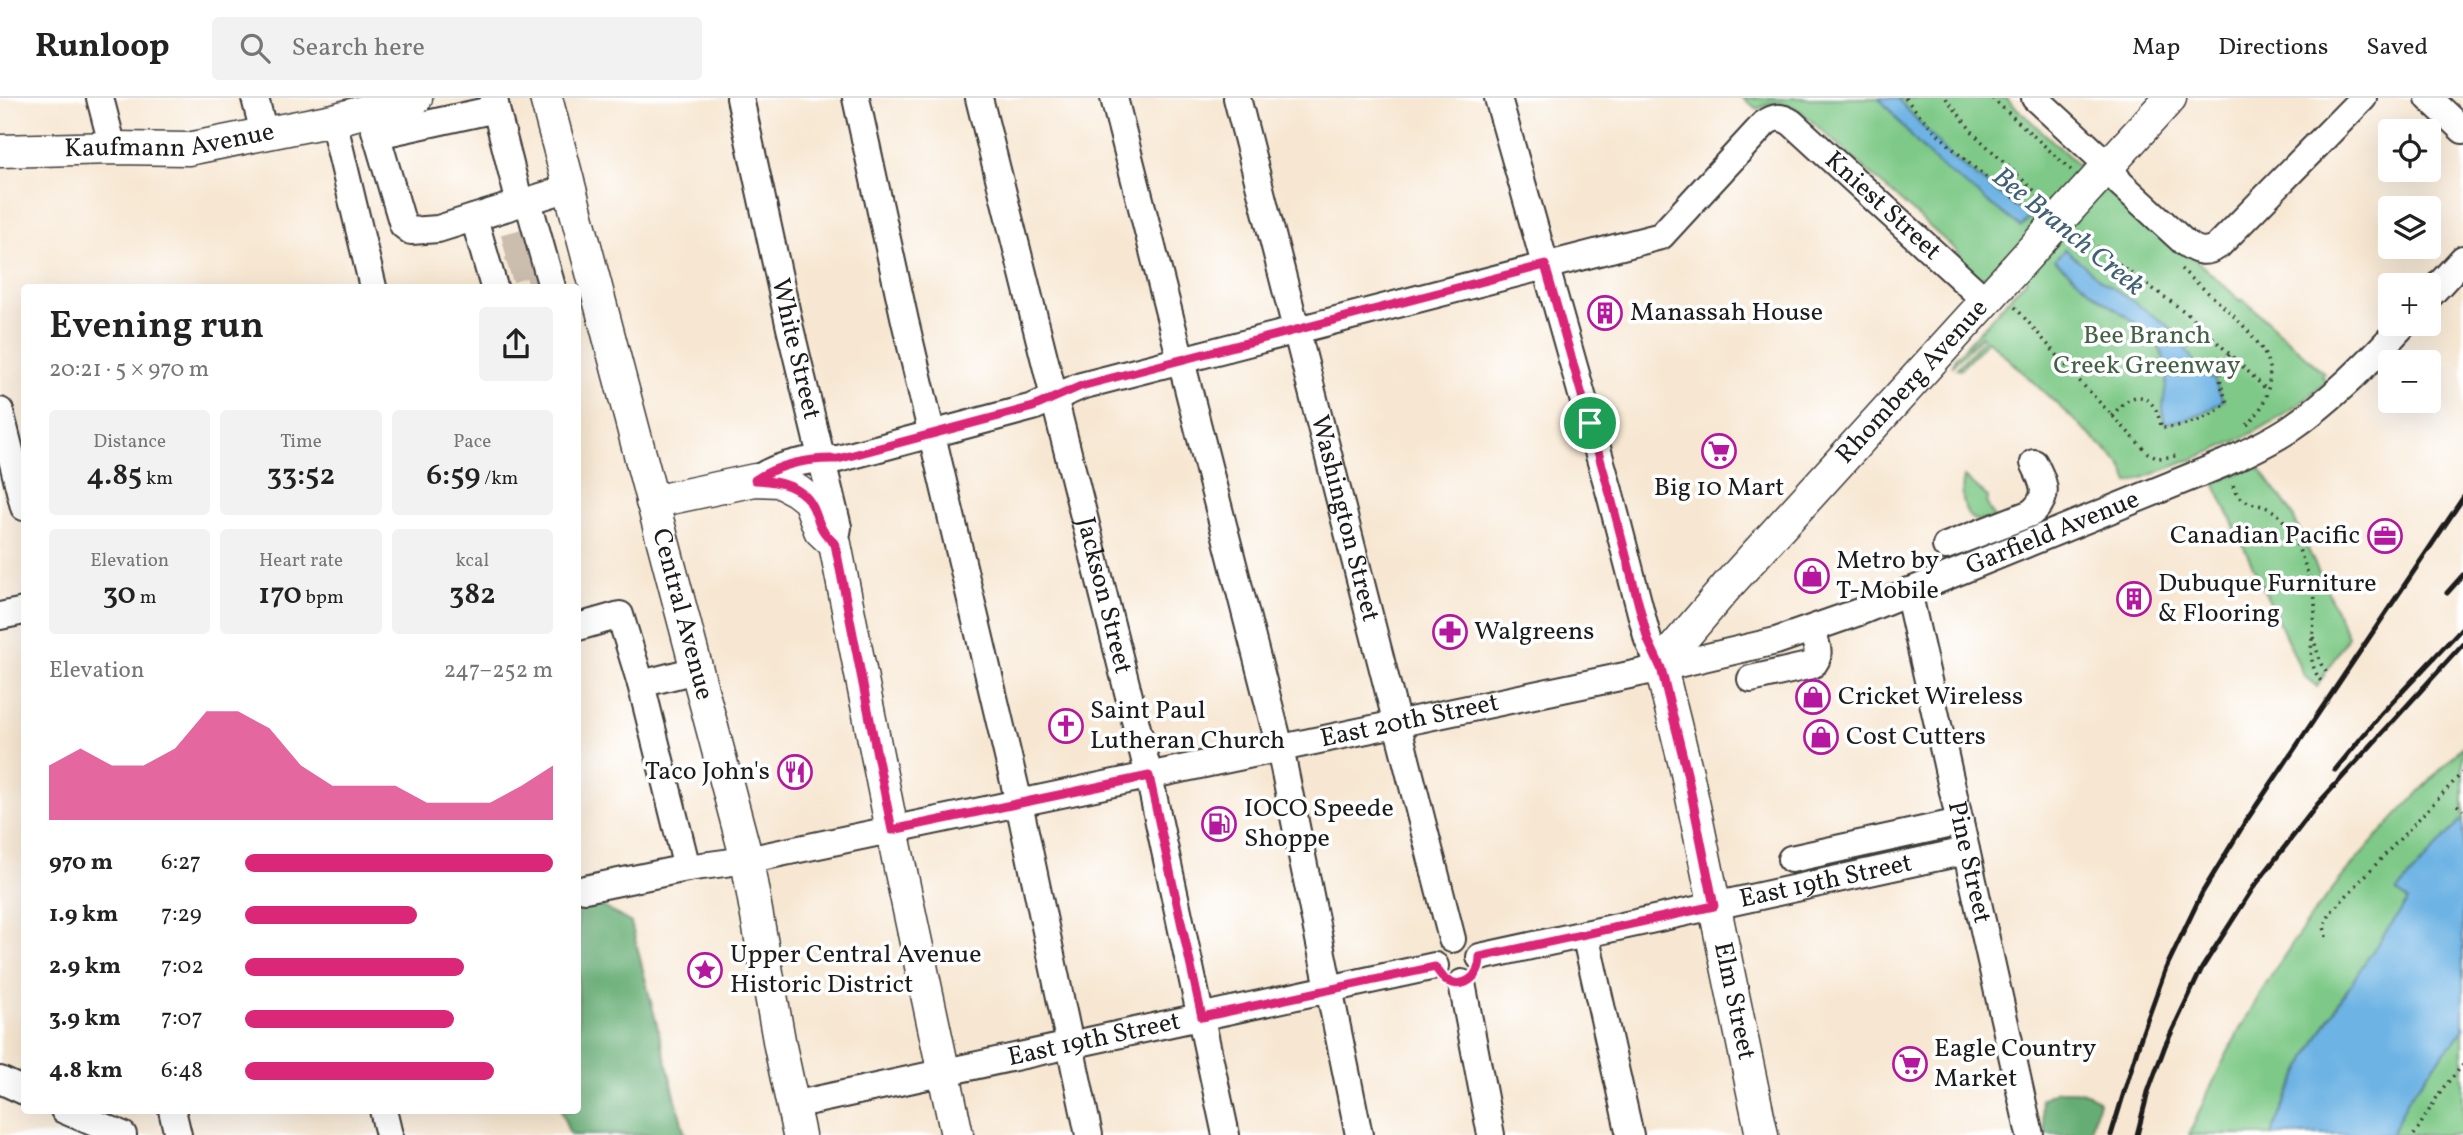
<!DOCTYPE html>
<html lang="en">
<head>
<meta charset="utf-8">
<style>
  body { margin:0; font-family:Vollkorn,serif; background:#f2f2f2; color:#222; height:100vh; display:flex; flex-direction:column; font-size:26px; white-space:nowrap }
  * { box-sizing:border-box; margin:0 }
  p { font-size:23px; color:#767676 }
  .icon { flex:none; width:38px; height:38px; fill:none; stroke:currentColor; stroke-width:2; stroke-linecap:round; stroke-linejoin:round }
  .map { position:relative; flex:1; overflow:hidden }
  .details { position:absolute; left:21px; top:186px; width:560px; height:830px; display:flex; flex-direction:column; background:#fff; border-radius:7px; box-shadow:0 7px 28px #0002 }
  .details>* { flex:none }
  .fabs { position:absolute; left:2378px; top:21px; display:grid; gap:14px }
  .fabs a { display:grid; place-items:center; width:63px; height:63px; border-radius:7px; background:#fff; box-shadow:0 7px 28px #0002; font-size:35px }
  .pin { position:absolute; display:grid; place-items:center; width:60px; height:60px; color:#fff; margin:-30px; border:4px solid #fff; border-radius:50%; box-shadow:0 2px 7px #0007 }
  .round { display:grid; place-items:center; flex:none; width:74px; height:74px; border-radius:7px; background:#f2f2f2 }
  .summary { display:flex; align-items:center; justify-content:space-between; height:119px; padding:0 28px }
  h1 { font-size:38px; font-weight:600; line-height:52px }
  .figures { display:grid; grid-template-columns:repeat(3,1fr); gap:10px; height:119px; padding:7px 28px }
  .figures div { display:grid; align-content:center; border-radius:7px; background:#f2f2f2; text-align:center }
  .figures b { font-size:30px; font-weight:600 }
  .figures small { font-size:19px; font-weight:400 }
  .figures p { font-size:19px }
  .chart { height:196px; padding:14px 28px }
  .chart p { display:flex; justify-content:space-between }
  .chart svg { width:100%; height:126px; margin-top:7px; fill:#db2777; opacity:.7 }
  ul { padding:0 28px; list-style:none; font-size:23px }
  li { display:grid; grid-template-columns:112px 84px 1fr; align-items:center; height:52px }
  li i { height:18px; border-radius:9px; background:#db2777 }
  header { display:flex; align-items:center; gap:42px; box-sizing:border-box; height:98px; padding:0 35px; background:#fff; border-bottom:2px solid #e0e0e0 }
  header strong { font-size:33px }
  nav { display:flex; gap:38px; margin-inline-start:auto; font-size:24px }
  .search { width:490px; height:63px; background:#f2f2f2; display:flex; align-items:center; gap:18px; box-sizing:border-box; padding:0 24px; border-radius:7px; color:#767676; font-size:26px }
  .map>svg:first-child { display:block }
  .green { fill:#7ec987; stroke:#4d7252; stroke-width:2 }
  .forest { fill:#66ad74; stroke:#416448; stroke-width:2 }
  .water { fill:#6db3e4; stroke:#446880; stroke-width:2 }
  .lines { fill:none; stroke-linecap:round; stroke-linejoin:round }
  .minor-tunnel { stroke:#cbbeae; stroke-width:26; stroke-dasharray:26 13; stroke-linecap:butt }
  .minor-casing { stroke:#3d3a37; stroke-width:30 }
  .major-casing { stroke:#3d3a37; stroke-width:35 }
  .path { stroke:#3d3a37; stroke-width:3.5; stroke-dasharray:2 5; stroke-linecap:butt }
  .minor { stroke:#fff; stroke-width:26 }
  .major { stroke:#fff; stroke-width:32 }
  .rail { stroke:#1c1c1c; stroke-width:5 }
  .major-bridge-casing { stroke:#3d3a37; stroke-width:35; stroke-linecap:butt }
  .major-bridge { stroke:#fff; stroke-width:32 }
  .route-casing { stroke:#fff; stroke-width:14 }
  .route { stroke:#db2777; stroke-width:9 }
  .labels { text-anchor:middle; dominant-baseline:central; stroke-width:7; stroke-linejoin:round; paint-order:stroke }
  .street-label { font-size:26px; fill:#1c1c1c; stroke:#fff }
  .poi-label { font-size:26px; fill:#1c1c1c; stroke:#fff; text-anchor:start }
  .park-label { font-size:26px; fill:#436147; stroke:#fff }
  .water-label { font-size:28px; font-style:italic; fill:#406076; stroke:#fff }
</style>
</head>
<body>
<header>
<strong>Runloop</strong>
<div class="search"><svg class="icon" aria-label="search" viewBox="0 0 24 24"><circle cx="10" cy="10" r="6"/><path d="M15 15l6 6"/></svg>Search here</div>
<nav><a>Map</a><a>Directions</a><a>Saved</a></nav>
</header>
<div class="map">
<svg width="2463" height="1037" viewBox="0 0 2463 1037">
  <rect width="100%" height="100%" fill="#fff"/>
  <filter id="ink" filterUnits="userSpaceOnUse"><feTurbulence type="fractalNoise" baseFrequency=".0143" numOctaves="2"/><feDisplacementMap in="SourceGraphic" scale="14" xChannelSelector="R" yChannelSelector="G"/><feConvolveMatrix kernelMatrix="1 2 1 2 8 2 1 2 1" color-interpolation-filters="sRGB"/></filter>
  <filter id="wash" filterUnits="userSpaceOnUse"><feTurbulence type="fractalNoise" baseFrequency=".00686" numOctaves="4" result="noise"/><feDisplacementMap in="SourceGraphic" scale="28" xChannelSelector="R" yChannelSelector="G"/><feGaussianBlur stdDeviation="1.57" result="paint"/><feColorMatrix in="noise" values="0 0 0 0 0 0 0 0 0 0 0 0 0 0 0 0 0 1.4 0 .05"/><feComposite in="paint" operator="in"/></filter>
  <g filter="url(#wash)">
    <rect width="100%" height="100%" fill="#f7e7d2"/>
    <path class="green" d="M 1742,0 L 2006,0 L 2074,63 L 2081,72 L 2078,79 L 2112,86 L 2241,203 L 2243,201 L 2324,275 L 2321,278 L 2327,282 C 2271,337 2201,358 2129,385 L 2121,366 L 1988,242 L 1960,272 L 1956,271 L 1984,240 L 1982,237 L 1953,267 L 1954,261 L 2027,181 L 2003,160 L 1985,179 L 1978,180 L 1962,164 L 1958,154 L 1799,12 C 1786,5 1771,3 1758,11 Z
      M 2257,367 L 2290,412 L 2348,538 L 2317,589 L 2304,578 L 2214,385 Z
      M 1964,379 L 1988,399 L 1986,404 L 1994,420 C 1988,421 1982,424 1976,422 C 1961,417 1961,391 1964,379 Z
      M 2463,648 L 2463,1037 L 2189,1037 C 2225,952 2270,871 2327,798 C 2368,745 2417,697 2463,648 Z"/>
    <path class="forest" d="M 578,794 L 631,825 L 685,1037 L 570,1037 L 561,1012 L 578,1012 Z
      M 2057,993 C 2074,993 2087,991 2099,1003 L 2090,1037 L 2046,1037 L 2041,1001 Z"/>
    <path class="water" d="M 1879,0 L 1897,0 L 1951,59 L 2030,119 L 2021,129 L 1939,67 L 1917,45 Z
      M 2065,151 L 2101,182 L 2166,226 L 2177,237 L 2197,269 L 2214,282 L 2223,302 C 2205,316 2187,322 2165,325 C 2158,303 2172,287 2164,261 C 2155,233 2123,217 2101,201 C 2085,188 2070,175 2055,162 Z
      M 2461,722 L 2463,724 L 2463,932 L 2410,998 L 2391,1037 L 2271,1037 C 2305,952 2354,877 2408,803 L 2397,793 Z"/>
  </g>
  <g filter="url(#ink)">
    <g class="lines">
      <path class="minor-tunnel" d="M 504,149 L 528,143
        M 509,172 L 533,164
        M 529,189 L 539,186"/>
      <g class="minor-casing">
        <g id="minor">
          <path d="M 100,0 L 113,50"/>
          <path d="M 255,0 L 264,35"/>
          <path id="s1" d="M 740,0 L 790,230 L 838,429 L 835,446"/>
          <path d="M 856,0 L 905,223 L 1019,705 L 1089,1037"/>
          <path id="s2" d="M 979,0 L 1149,678 L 1226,1037"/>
          <path d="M 1114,0 L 1280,650 L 1359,1037"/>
          <path id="s3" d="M 1237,0 L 1452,841"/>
          <path d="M 1498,0 L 1610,396 L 1648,542 L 1661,570"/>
          <path d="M 2035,0 L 2109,68 L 2120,85 L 2185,145 C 2198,154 2206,156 2219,147 L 2363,0"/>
          <path d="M 2429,0 L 2463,32"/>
          <path d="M 496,11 L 520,106"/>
          <path d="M 369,12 L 403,127 L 411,133 L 438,131 L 569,90"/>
          <path d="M 333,22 L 373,189"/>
          <path d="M 377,37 L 496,11 L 494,0"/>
          <path d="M 528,103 L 552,189"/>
          <path d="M 474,120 L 494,189"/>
          <path d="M 2429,198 L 2463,161"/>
          <path d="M 0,313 L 24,409"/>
          <path id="s4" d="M 755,382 C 779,366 810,360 838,361 L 1033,309 L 1081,288 L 1661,138 L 1764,26 C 1774,18 1781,18 1792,25 L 1986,203"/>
          <path d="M 1946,448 L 2031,415 C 2051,399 2044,385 2034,365"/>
          <path id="s5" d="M 1908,493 L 2030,1037"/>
          <path d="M 0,518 L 24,513"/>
          <path d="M 578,529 L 620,517 L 641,586"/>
          <path id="s6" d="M 696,572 L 641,586 L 687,770 L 747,762 L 1639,575 L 1776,543 L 1859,514 L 2225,365 C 2246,355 2268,345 2288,332 C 2332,302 2368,265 2404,226"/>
          <path d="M 1751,581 L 1812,567 C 1823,558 1815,544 1812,532"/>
          <path d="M 1791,761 L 1960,724"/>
          <path d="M 585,791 L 687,770"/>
          <path d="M 1585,836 L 1630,1037"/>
          <path id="s7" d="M 1480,859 L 1966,753"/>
          <path d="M 1462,885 L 1491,1037"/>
          <path d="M 0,982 L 24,993"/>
          <path id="s8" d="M 793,1007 L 1435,868"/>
          <path d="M 64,1012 L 123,1037"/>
          <path d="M 172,1012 L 178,1037"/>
          <path d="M 383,1012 L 389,1037"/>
        </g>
      </g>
      <g class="major-casing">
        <g id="major">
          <path id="s9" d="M 546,0 L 747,762 L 780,948 L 799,1037"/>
          <path id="s10" d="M 0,53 L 113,50 L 188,51 L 333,22 L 416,0"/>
          <path d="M 2068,112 L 2170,0"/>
          <path d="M 652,404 L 755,382 L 779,383 L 796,392 L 809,402 L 820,432 L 835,446 L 892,732 L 957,1037"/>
          <path id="s11" d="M 1762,1037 L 1687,675 L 1661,570 L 1672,553 L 1728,487 L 2015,171"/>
        </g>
      </g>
      <path class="path" d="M 1905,0 C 1940,41 1978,77 2025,106 L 2033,107 L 2039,104
        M 1946,0 L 1975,37 L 2042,100
        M 1992,0 L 2071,72
        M 2081,135 L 2105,156 L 2188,216 L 2267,292
        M 2181,171 C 2204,192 2258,234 2267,262 C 2271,273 2270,284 2267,295 C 2263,308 2257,318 2247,327
        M 2015,209 L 2084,288 L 2148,355 L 2159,360 L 2176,358
        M 2112,318 C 2125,301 2143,287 2157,314 C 2159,319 2160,325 2162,330 C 2185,328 2211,321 2227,304 C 2220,286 2215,272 2230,256
        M 2233,387 C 2242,411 2259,402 2276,415 C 2292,427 2306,469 2312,488 C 2323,520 2299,555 2321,583
        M 2313,539 L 2321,566 L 2327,574
        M 2457,707 L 2463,712
        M 2326,839 L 2324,828 L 2331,814 L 2463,674
        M 2414,1037 L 2442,991 L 2463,967"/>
      <use href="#minor" class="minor"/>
      <use href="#major" class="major"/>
      <path class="rail" d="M 2447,495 L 2463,477
        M 2335,672 L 2381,616 L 2463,529
        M 2111,1037 L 2140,942 L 2166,870 L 2202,795 L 2244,726 L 2463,400
        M 2137,1037 L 2148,994 L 2165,948 L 2202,870 L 2253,790 L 2317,707 L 2463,546"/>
      <g class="major-bridge-casing">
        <path id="major-bridge" d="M 2015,171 L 2068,112"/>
      </g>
      <use href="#major-bridge" class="major-bridge"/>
    </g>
  </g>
  <g class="lines" filter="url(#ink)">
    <g class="route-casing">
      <path id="route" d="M 1545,167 L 1610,396 L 1648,542 L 1661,570 L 1687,675 L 1714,808 L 1480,859 C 1480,879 1464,892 1445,882 L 1435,869 L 1202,919 L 1149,678 L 892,732 L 835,446 C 821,432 822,432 815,414 C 806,388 779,383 755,382 C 779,366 810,360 838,361 L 1033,309 L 1081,288 Z"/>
    </g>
    <use href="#route" class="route"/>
  </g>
  <defs>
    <g id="building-ring" transform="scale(1.75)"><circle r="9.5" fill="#fff" stroke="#b5179e" stroke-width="1.5"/><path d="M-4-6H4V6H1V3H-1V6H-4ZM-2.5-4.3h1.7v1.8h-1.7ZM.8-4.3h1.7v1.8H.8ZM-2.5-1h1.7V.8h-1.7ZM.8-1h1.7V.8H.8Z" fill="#b5179e"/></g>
    <g id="supermarket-ring" transform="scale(1.75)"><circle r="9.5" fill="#fff" stroke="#b5179e" stroke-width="1.5"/><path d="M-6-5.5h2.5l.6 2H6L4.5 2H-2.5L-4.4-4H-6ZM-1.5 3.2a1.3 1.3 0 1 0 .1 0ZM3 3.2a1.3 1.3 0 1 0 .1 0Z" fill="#b5179e"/></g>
    <g id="office-ring" transform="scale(1.75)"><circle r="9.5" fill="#fff" stroke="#b5179e" stroke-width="1.5"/><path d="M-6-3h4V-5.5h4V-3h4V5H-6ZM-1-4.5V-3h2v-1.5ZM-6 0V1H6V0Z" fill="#b5179e"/></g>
    <g id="shop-ring" transform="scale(1.75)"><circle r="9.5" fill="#fff" stroke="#b5179e" stroke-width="1.5"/><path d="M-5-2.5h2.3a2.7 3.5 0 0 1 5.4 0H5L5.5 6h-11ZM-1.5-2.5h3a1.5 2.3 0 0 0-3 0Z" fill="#b5179e"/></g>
    <g id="pharmacy-ring" transform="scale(1.75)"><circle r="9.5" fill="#fff" stroke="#b5179e" stroke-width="1.5"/><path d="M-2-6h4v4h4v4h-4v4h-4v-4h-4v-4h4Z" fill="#b5179e"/></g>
    <g id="church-ring" transform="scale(1.75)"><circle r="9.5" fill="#fff" stroke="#b5179e" stroke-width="1.5"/><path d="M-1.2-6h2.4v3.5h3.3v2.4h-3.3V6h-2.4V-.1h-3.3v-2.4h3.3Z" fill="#b5179e"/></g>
    <g id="restaurant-ring" transform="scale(1.75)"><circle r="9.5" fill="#fff" stroke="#b5179e" stroke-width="1.5"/><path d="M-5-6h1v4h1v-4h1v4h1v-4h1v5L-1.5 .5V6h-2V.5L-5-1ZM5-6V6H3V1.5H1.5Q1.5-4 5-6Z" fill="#b5179e"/></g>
    <g id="fuel-ring" transform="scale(1.75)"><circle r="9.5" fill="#fff" stroke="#b5179e" stroke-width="1.5"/><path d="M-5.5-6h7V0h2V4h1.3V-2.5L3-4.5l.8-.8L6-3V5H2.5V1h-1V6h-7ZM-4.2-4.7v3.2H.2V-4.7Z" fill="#b5179e"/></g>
    <g id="sight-ring" transform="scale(1.75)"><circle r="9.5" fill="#fff" stroke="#b5179e" stroke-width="1.5"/><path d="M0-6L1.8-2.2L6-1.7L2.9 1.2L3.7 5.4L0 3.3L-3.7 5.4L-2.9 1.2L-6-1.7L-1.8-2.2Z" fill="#b5179e"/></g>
  </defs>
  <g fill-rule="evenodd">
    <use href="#building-ring" x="1605" y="215"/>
    <use href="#supermarket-ring" x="1719" y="353"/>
    <use href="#office-ring" x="2385" y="438"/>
    <use href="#shop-ring" x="1812" y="478"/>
    <use href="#building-ring" x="2134" y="501"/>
    <use href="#pharmacy-ring" x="1450" y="534"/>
    <use href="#shop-ring" x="1813" y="599"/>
    <use href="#church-ring" x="1066" y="628"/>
    <use href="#shop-ring" x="1821" y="639"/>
    <use href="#restaurant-ring" x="795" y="674"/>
    <use href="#fuel-ring" x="1219" y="726"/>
    <use href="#sight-ring" x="705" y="872"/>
    <use href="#supermarket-ring" x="1910" y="966"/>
  </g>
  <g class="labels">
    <g class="street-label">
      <text stroke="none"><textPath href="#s10" startOffset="170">Kaufmann Avenue</textPath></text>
      <text stroke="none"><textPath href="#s4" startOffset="1246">Kniest Street</textPath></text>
      <text stroke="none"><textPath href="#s1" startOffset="257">White Street</textPath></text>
      <text stroke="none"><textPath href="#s11" startOffset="859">Rhomberg Avenue</textPath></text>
      <text stroke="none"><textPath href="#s3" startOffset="434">Washington Street</textPath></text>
      <text stroke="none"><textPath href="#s6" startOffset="1656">Garfield Avenue</textPath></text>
      <text stroke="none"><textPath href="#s2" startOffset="513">Jackson Street</textPath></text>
      <text stroke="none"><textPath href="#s9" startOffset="534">Central Avenue</textPath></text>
      <text stroke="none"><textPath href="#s6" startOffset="984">East 20th Street</textPath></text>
      <text stroke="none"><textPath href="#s5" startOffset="278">Pine Street</textPath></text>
      <text stroke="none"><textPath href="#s7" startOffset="354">East 19th Street</textPath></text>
      <text transform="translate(1734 903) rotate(78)">Elm Street</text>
      <text stroke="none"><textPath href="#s8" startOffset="308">East 19th Street</textPath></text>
    </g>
    <g class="poi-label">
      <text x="1630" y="215">Manassah House</text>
      <text x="1719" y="390" text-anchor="middle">Big 10 Mart</text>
      <text x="2360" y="438" text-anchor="end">Canadian Pacific</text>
      <text x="1836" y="463">Metro by<tspan x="1836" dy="30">T-Mobile</tspan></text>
      <text x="2158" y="486">Dubuque Furniture<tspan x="2158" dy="30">&amp; Flooring</tspan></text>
      <text x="1474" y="534">Walgreens</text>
      <text x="1838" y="599">Cricket Wireless</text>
      <text x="1090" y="613">Saint Paul<tspan x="1090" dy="30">Lutheran Church</tspan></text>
      <text x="1846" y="639">Cost Cutters</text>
      <text x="770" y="674" text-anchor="end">Taco John's</text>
      <text x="1244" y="711">IOCO Speede<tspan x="1244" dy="30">Shoppe</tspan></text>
      <text x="730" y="857">Upper Central Avenue<tspan x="730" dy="30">Historic District</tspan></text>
      <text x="1934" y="951">Eagle Country<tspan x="1934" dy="30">Market</tspan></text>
    </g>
    <g class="park-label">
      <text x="2147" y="238">Bee Branch<tspan x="2147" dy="30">Creek Greenway</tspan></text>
    </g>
    <g class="water-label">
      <text transform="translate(2068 134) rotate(39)">Bee Branch Creek</text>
    </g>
  </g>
</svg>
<div class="fabs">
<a><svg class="icon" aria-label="locate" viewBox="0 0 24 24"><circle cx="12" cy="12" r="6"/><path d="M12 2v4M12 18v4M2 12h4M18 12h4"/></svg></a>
<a><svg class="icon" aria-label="layers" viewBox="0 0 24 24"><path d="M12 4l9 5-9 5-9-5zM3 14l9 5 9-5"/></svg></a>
<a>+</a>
<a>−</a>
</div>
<div class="pin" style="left:1590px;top:325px;background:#1e9e55"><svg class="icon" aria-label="arrive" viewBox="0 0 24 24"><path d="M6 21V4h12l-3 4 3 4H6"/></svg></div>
<section class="details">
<div class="summary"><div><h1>Evening run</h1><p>20:21 · 5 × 970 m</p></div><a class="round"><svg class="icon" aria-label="share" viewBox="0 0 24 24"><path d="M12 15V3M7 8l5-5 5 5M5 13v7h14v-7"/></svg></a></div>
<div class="figures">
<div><p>Distance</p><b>4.85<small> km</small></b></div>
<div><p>Time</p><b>33:52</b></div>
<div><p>Pace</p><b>6:59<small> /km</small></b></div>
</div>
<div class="figures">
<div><p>Elevation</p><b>30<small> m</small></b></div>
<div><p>Heart rate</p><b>170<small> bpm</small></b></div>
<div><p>kcal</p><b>382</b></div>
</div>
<div class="chart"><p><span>Elevation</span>247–252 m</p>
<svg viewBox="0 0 160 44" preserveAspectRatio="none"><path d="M0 44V25L10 19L20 25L30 25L40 19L50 6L60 6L70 12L80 25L90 32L100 32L110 32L120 38L130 38L140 38L150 32L160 25V44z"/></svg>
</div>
<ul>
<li><b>970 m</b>6:27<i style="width:100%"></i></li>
<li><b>1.9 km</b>7:29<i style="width:56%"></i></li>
<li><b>2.9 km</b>7:02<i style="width:71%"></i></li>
<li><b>3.9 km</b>7:07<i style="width:68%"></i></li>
<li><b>4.8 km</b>6:48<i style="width:81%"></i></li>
</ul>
</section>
</div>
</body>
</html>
